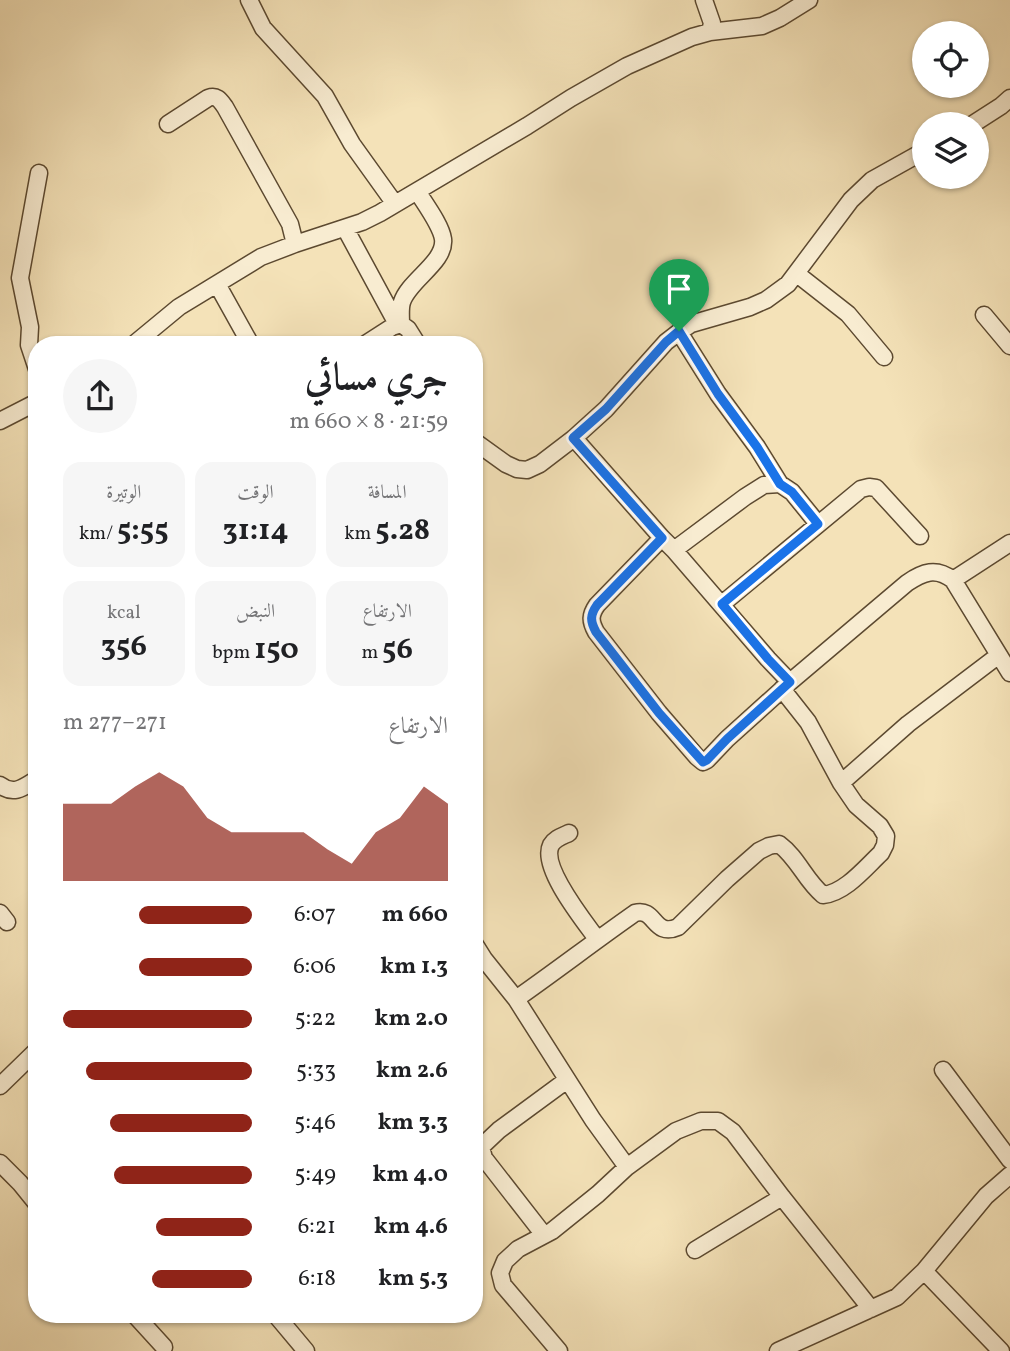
<!DOCTYPE html>
<html lang="ar">
<head>
<meta charset="utf-8">
<style>
  body { margin:0; font-family:Vollkorn,Amiri,serif; background:#f6f6f6; color:#202124; direction:rtl; height:100vh; display:flex; flex-direction:column; font-size:26px; white-space:nowrap }
  * { box-sizing:border-box; margin:0 }
  p { font-size:23px; color:#757577 }
  .icon { flex:none; width:38px; height:38px; fill:none; stroke:currentColor; stroke-width:2; stroke-linecap:round; stroke-linejoin:round }
  .map { position:relative; flex:1; overflow:hidden; direction:ltr }
  .panel { position:absolute; left:28px; top:336px; width:455px; height:987px; display:flex; flex-direction:column; background:#fff; border-radius:28px; box-shadow:0 2px 5px #0004; direction:rtl }
  .panel>* { flex:none }
  .controls { position:absolute; left:912px; top:21px; display:grid; gap:14px }
  .controls a { display:grid; place-items:center; width:77px; height:77px; border-radius:50%; background:#fff; box-shadow:0 2px 5px #0004; font-size:35px }
  .pin { position:absolute; display:grid; place-items:center; width:60px; height:60px; color:#fff; margin:-72px -30px; border-radius:50% 50% 50% 0; rotate:-45deg; box-shadow:0 0 7px #0007 }
  .pin .icon { rotate:45deg }
  .round { display:grid; place-items:center; flex:none; width:74px; height:74px; border-radius:37px; background:#f6f6f6 }
  .head { display:flex; align-items:center; justify-content:space-between; height:119px; padding:0 35px }
  h1 { font-size:38px; font-weight:700; line-height:52px }
  .figures { display:grid; grid-template-columns:repeat(3,1fr); gap:10px; height:119px; padding:7px 35px }
  .figures div { display:grid; align-content:center; border-radius:18px; background:#f6f6f6; text-align:center }
  .figures b { font-size:30px; font-weight:700 }
  .figures small { font-size:19px; font-weight:400 }
  .figures p { font-size:19px }
  .chart { height:196px; padding:14px 35px }
  .chart p { display:flex; justify-content:space-between }
  .chart svg { width:100%; height:126px; margin-top:7px; fill:#8f2418; opacity:.7 }
  ul { padding:0 35px; list-style:none; font-size:23px }
  li { display:grid; grid-template-columns:112px 84px 1fr; align-items:center; height:52px }
  li i { height:18px; border-radius:9px; background:#8f2418 }
  .map>svg:first-child { display:block }
  .lines { fill:none; stroke-linecap:round; stroke-linejoin:round }
  .minor-casing { stroke:#5c4930; stroke-width:19 }
  .minor { stroke:#f8ecd1; stroke-width:16 }
  .route-casing { stroke:#fff; stroke-width:14 }
  .route { stroke:#1a73e8; stroke-width:9 }
</style>
</head>
<body>
<div class="map">
<svg width="1010" height="1351" viewBox="0 0 1010 1351">
  <rect width="100%" height="100%" fill="#f4e2b8"/>
  <filter id="stains"><feTurbulence type="fractalNoise" baseFrequency=".00286" numOctaves="4"/><feColorMatrix values="0 0 0 0 .2 0 0 0 0 .09 0 0 0 0 .02 0 0 0 .5 -.17"/></filter>
  <radialGradient id="worn" r=".72"><stop offset=".6" stop-color="#630" stop-opacity="0"/><stop offset="1" stop-color="#630" stop-opacity=".3"/></radialGradient>
  <g class="lines">
    <g class="minor-casing">
      <path id="minor" d="M 249,0 L 263,28 L 325,96 L 352,144 L 395,204
        M 704,0 L 712,23 L 710,32
        M 168,124 L 208,98 C 217,95 220,100 225,107 L 290,224 L 295,244
        M 973,124 L 1001,106 L 1010,98
        M 417,191 C 425,204 441,225 443,239 C 446,262 409,280 402,302 C 400,308 401,317 401,324 L 408,329 L 418,345
        M 345,228 L 397,324
        M 797,274 L 848,314 L 884,357
        M 217,284 L 251,345
        M 984,315 L 1010,346
        M 679,332 L 718,394 L 757,447 L 780,484
        M 133,345 L 179,307 L 261,257 L 295,244 L 362,222 L 380,213 L 527,126 L 571,98 L 627,66 L 692,37 L 710,32 L 762,26 L 780,18 L 809,0
        M 364,345 L 392,327 L 401,324
        M 37,369 L 29,345 L 30,327 L 20,278 L 39,173
        M 0,421 L 37,402
        M 574,438 L 662,538 L 674,550 L 768,659 L 790,682 L 907,583 C 923,572 936,567 953,580 L 1010,673
        M 474,441 L 506,464 L 517,469 L 527,470 L 540,464 L 574,438 L 606,409 L 666,342 L 679,332 L 691,324 L 750,307 L 766,300 L 788,284 L 851,200 L 872,180 L 924,151
        M 662,538 L 597,605 C 590,615 590,621 596,632 L 659,713 L 697,757 L 703,762 L 707,760 L 727,739 L 788,684
        M 674,550 L 745,497 L 764,485 L 780,484 L 792,492 L 818,524
        M 953,580 L 1010,543
        M 722,604 L 861,489 L 869,487 L 876,488 L 920,536
        M 841,783 L 908,724 L 999,655
        M 0,785 C 14,796 24,787 37,779
        M 569,833 C 563,836 555,838 551,845 C 540,867 584,921 597,939
        M 0,913 L 7,922
        M 474,943 L 484,959 L 516,999 L 593,1120 L 627,1167 L 676,1131 L 701,1121 L 718,1121 L 733,1132 L 782,1197 L 871,1309
        M 516,999 C 556,971 595,941 635,913 C 656,907 653,938 678,927 L 727,879 L 759,851 L 769,846 L 779,844 C 798,858 805,880 823,895 C 845,893 865,868 881,853 L 885,845 L 886,836 L 880,826 L 856,805 L 841,783 L 808,722 L 782,689
        M 943,1070 L 1010,1160
        M 0,1086 L 37,1050
        M 0,1163 L 20,1183 L 37,1204
        M 544,1235 L 484,1158 L 481,1147 L 499,1130 L 567,1080
        M 695,1250 L 782,1197
        M 924,1271 L 1001,1351
        M 134,1314 L 164,1347
        M 275,1314 L 306,1351
        M 559,1351 L 503,1285 L 500,1273 L 505,1261 L 518,1249 L 552,1231 L 598,1194 L 627,1167
        M 778,1351 L 897,1297 L 924,1271 L 986,1196 L 1010,1175"/>
    </g>
    <use href="#minor" class="minor"/>
  </g>
  <g class="lines">
    <g class="route-casing">
      <path id="route" d="M 679,331 L 718,394 L 757,447 L 780,484 L 792,492 L 818,524 L 722,604 L 768,659 L 790,682 L 727,739 L 707,760 L 703,762 L 659,713 L 596,632 C 590,621 590,615 597,605 L 662,538 L 573,438 L 606,409 L 666,342 Z"/>
    </g>
    <use href="#route" class="route"/>
  </g>
  <rect width="100%" height="100%" filter="url(#stains)"/>
  <rect width="100%" height="100%" fill="url(#worn)"/>
</svg>
<div class="controls">
<a><svg class="icon" aria-label="locate" viewBox="0 0 24 24"><circle cx="12" cy="12" r="6"/><path d="M12 2v4M12 18v4M2 12h4M18 12h4"/></svg></a>
<a><svg class="icon" aria-label="layers" viewBox="0 0 24 24"><path d="M12 4l9 5-9 5-9-5zM3 14l9 5 9-5"/></svg></a>
</div>
<div class="pin" style="left:679px;top:331px;background:#1e9e55"><svg class="icon" aria-label="arrive" viewBox="0 0 24 24"><path d="M6 21V4h12l-3 4 3 4H6"/></svg></div>
<section class="panel">
<div class="head"><div><h1>جري مسائي</h1><p>21:59 · 8 × 660 m</p></div><a class="round"><svg class="icon" aria-label="share" viewBox="0 0 24 24"><path d="M12 15V3M7 8l5-5 5 5M5 13v7h14v-7"/></svg></a></div>
<div class="figures">
<div><p>المسافة</p><b>5.28<small> km</small></b></div>
<div><p>الوقت</p><b>31:14</b></div>
<div><p>الوتيرة</p><b>5:55<small> /km</small></b></div>
</div>
<div class="figures">
<div><p>الارتفاع</p><b>56<small> m</small></b></div>
<div><p>النبض</p><b>150<small> bpm</small></b></div>
<div><p>kcal</p><b>356</b></div>
</div>
<div class="chart"><p><span>الارتفاع</span>271–277 m</p>
<svg viewBox="0 0 160 44" preserveAspectRatio="none"><path d="M0 44V17L10 17L20 17L30 11L40 6L50 11L60 22L70 27L80 27L90 27L100 27L110 33L120 38L130 27L140 22L150 11L160 17V44z"/></svg>
</div>
<ul>
<li><b>660 m</b>6:07<i style="width:60%"></i></li>
<li><b>1.3 km</b>6:06<i style="width:60%"></i></li>
<li><b>2.0 km</b>5:22<i style="width:100%"></i></li>
<li><b>2.6 km</b>5:33<i style="width:88%"></i></li>
<li><b>3.3 km</b>5:46<i style="width:75%"></i></li>
<li><b>4.0 km</b>5:49<i style="width:73%"></i></li>
<li><b>4.6 km</b>6:21<i style="width:51%"></i></li>
<li><b>5.3 km</b>6:18<i style="width:53%"></i></li>
</ul>
</section>
</div>
</body>
</html>
